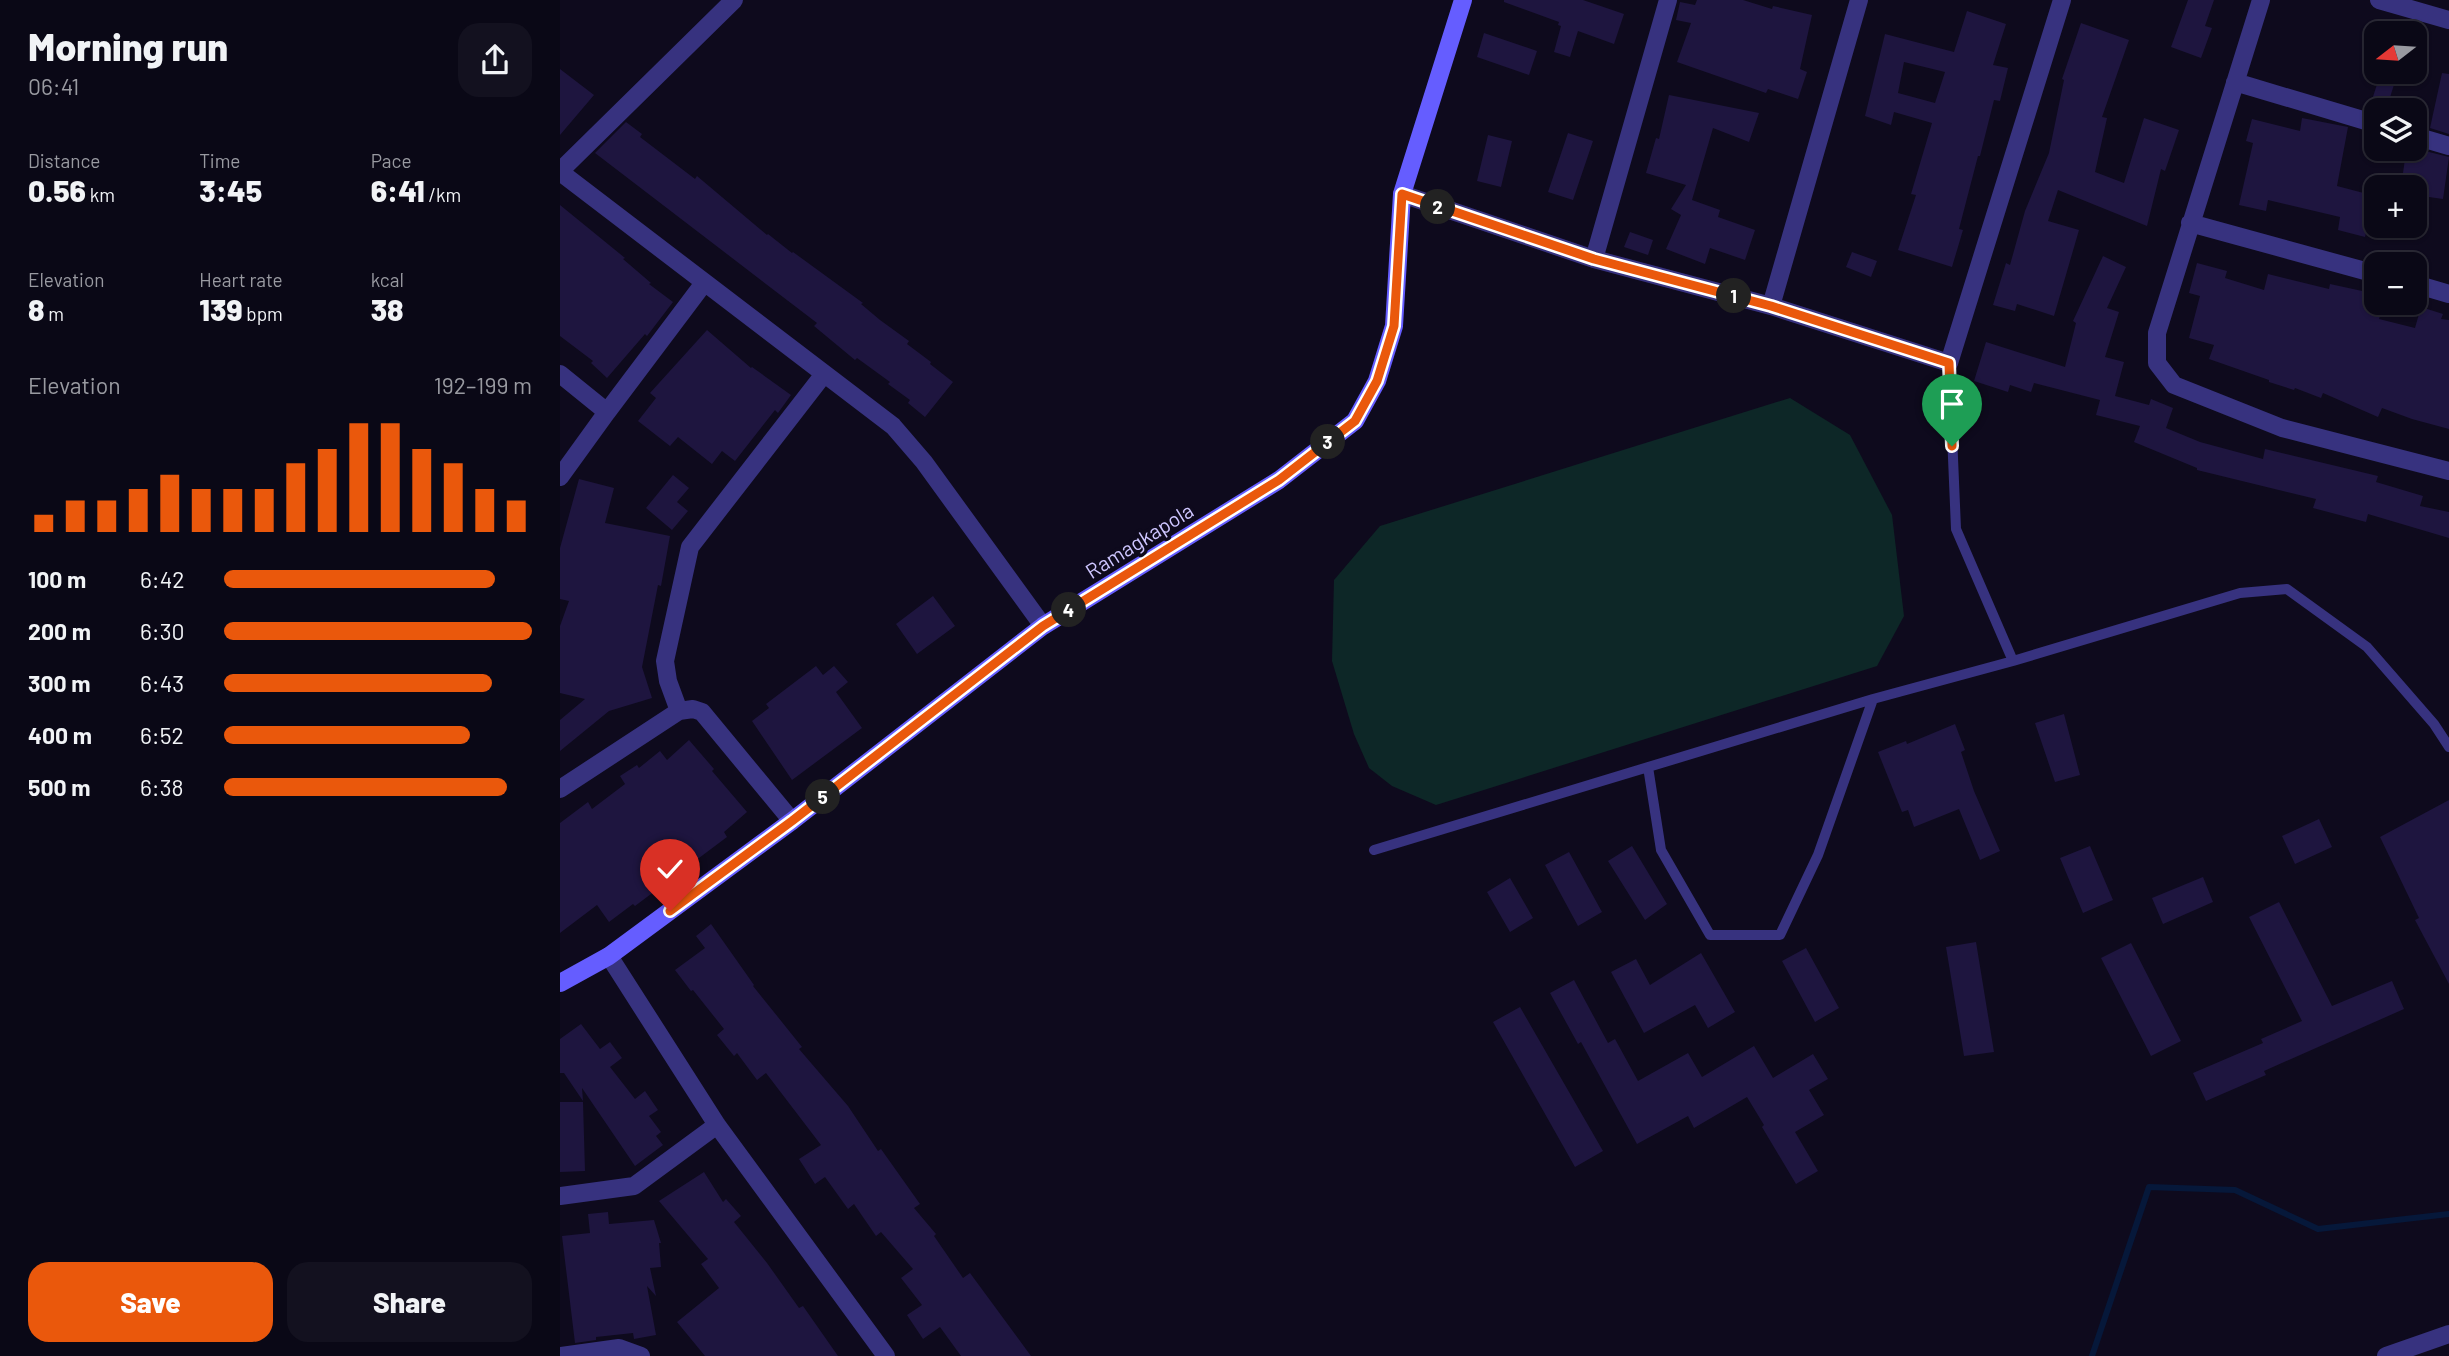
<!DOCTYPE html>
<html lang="en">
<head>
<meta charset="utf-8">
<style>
  body { margin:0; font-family:Barlow,sans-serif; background:#13111f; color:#f1f3f6; height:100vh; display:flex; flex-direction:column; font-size:26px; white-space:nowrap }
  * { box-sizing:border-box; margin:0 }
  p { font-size:23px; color:#999aa1 }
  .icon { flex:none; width:38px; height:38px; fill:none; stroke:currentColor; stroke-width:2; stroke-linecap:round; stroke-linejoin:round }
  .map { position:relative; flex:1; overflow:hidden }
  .details { display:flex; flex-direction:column; background:#0a0816; width:560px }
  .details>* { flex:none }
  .needle { width:46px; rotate:253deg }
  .controls { position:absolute; left:1804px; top:21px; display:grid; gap:14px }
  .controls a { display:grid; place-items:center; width:63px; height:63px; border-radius:14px; background:#0a0816; box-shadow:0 2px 5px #0004,0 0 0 2px #2a2935; font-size:35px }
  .pin { position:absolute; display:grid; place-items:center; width:60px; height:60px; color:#fff; margin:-72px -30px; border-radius:50% 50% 50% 0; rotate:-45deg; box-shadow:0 0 7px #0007 }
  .pin .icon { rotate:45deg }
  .km { position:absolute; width:35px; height:35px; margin:-18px; border-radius:50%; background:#222; color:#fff; font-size:19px; line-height:35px; text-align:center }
  .round { display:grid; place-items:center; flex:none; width:74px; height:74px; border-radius:21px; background:#13111f }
  .head { display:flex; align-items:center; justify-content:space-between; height:119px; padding:0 28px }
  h1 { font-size:38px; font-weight:800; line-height:52px }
  .stats { display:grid; grid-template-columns:repeat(3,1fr); gap:10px; height:119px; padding:7px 28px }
  .stats div { display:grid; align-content:center }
  .stats b { font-size:30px; font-weight:800 }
  .stats small { font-size:19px; font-weight:400 }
  .stats p { font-size:19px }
  .chart { height:196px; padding:14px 28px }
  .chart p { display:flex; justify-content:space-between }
  .chart svg { width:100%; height:126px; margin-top:7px; stroke:#ea580c; stroke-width:6 }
  .primary-button { display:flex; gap:14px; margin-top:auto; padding:14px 28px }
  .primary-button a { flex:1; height:80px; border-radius:21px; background:#ea580c; color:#fff; font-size:28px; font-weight:800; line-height:80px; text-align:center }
  .primary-button a+a { background:#13111f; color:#f1f3f6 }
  ul { padding:0 28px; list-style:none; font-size:23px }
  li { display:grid; grid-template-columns:112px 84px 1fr; align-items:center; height:52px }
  li i { height:18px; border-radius:9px; background:#ea580c }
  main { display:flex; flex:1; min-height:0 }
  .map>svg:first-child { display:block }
  .green { fill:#0d2727 }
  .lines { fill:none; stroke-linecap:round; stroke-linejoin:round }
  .stream { stroke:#06183a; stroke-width:6 }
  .building { fill:#1e153f; fill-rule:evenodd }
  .lane { stroke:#37327f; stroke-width:10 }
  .street { stroke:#37327f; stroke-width:18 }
  .secondary { stroke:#655dff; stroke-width:18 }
  .route-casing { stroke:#fff; stroke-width:14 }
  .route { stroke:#ea580c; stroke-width:9 }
  .labels { text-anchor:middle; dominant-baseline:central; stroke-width:7; stroke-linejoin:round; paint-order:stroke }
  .street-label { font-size:21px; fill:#cec6ff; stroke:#0e0a1d }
</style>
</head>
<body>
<main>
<section class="details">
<div class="head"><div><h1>Morning run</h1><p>06:41</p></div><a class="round"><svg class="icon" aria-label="share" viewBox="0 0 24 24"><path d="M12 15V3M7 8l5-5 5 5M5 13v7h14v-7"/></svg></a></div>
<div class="stats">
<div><p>Distance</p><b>0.56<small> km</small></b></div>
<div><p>Time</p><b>3:45</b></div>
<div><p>Pace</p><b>6:41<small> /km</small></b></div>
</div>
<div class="stats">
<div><p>Elevation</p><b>8<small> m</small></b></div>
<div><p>Heart rate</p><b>139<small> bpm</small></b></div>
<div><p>kcal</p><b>38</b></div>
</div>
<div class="chart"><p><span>Elevation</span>192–199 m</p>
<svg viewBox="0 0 160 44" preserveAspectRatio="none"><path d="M5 44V38M15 44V33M25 44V33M35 44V29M45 44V24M55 44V29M65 44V29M75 44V29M85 44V20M95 44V15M105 44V6M115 44V6M125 44V15M135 44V20M145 44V29M155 44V33"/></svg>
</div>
<ul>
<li><b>100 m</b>6:42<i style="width:88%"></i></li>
<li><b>200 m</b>6:30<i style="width:100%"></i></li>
<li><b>300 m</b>6:43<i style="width:87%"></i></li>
<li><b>400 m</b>6:52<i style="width:80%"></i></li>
<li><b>500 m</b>6:38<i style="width:92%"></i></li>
</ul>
<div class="primary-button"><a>Save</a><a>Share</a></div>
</section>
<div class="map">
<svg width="1889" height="1356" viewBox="0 0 1889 1356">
  <rect width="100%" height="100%" fill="#0e0a1d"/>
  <path class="green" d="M 1230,398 L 1290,435 L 1332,515 L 1344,616 L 1317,666 L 876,805 L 832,786 L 809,768 L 794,734 L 772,661 L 774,580 L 820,526 Z"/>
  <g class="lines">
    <path class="stream" d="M 1532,1356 L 1589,1187 L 1675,1190 L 1758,1229 L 1889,1214"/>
  </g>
  <path class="building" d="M 944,0 L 1023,0 L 1064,14 L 1054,44 L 1018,31 L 1010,57 L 994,52 L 1001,26 L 998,25 L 999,22 L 944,2 Z
    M 1137,0 L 1183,0 L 1212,9 L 1213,6 L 1252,15 L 1240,69 L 1247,72 L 1238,99 L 1208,89 L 1206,93 L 1117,62 L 1131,23 L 1116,20 L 1120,2 L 1135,5 Z
    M 1628,0 L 1654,0 L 1645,26 L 1652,28 L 1641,58 L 1611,47 Z
    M 1407,11 L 1446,24 L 1433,65 L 1448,68 L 1440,101 L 1434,100 L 1420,156 L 1418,156 L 1399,229 L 1403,230 L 1392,267 L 1338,250 L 1356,195 L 1351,194 L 1372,123 L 1334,112 L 1331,125 L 1305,116 L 1325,34 L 1394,52 ZM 1344,62 L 1385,72 L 1375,103 L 1338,93 Z
    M 1521,23 L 1569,40 L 1542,117 L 1547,118 L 1535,172 L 1564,183 L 1584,118 L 1619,130 L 1605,171 L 1601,169 L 1587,226 L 1498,190 L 1488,221 L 1519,230 L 1494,316 L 1457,304 L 1455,311 L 1433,305 L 1446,263 L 1450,265 L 1465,211 L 1489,153 L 1504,80 L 1502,79 Z
    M 924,33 L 977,51 L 969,75 L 917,57 Z
    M 0,69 L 34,95 L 0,135 Z
    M 1821,72 L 1838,72 L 1826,110 L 1810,106 Z
    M 1882,73 L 1889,74 L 1889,134 L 1870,128 Z
    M 1109,95 L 1199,113 L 1189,142 L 1153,128 L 1132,200 L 1160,210 L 1158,217 L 1195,230 L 1185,260 L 1150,248 L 1145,264 L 1106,249 L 1121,215 L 1111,209 L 1126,185 L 1086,173 L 1096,138 L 1099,139 Z
    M 1742,118 L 1788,127 L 1777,186 L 1815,196 L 1805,237 L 1778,230 L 1780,217 L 1708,200 L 1706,211 L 1679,205 L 1693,143 L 1686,141 L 1692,119 L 1740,131 Z
    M 66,122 L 82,134 L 80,137 L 135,179 L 137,176 L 207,235 L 208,234 L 232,253 L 233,252 L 303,303 L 301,304 L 320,320 L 349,341 L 347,344 L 371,362 L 370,364 L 393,382 L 365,417 L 348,403 L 350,400 L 328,384 L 330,382 L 297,358 L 295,360 L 254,326 L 257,323 L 35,153 Z
    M 1008,133 L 1033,141 L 1013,200 L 988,192 Z
    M 928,135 L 952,141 L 941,187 L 917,181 Z
    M 1865,151 L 1889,157 L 1883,199 L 1855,195 L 1855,187 L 1841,187 L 1846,152 L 1864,155 Z
    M 0,205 L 65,258 L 63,259 L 91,283 L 89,284 L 113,302 L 87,336 L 85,334 L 47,378 L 31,363 L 33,361 L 0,336 Z
    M 1070,232 L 1093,240 L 1088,255 L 1064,247 Z
    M 1292,252 L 1317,261 L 1311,277 L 1286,267 Z
    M 1543,256 L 1566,267 L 1547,308 L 1559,312 L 1545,357 L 1564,362 L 1555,396 L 1589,405 L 1591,399 L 1613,408 L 1606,428 L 1640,442 L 1703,459 L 1705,449 L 1818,476 L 1816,482 L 1863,496 L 1860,506 L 1889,512 L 1889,538 L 1808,514 L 1806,522 L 1753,508 L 1756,499 L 1637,470 L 1637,468 L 1574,442 L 1580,426 L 1536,415 L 1540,400 L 1474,383 L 1471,392 L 1450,385 L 1448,392 L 1414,381 L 1426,342 L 1505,367 L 1516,323 L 1513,321 Z
    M 1637,263 L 1667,271 L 1665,278 L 1704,290 L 1708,274 L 1769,289 L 1770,284 L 1816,294 L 1816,303 L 1824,303 L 1819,319 L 1855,328 L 1861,307 L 1883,314 L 1881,319 L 1889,320 L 1889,429 L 1852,419 L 1822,408 L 1818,417 L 1763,393 L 1761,398 L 1735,388 L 1734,390 L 1709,382 L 1709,380 L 1649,359 L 1654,345 L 1629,338 L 1640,296 L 1629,293 Z
    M 147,330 L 191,368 L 192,367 L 231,395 L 218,413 L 215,410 L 175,461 L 162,451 L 152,464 L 118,437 L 110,446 L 78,421 L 96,398 L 90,393 Z
    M 113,475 L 129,488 L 117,502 L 128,511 L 112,530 L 86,508 Z
    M 19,479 L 54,488 L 45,523 L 110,536 L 101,586 L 98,585 L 82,667 L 92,698 L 49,711 L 0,751 L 0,720 L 25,699 L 0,693 L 0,626 L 9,601 L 0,599 L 0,548 Z
    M 373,596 L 395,626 L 357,654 L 336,624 Z
    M 256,666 L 263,675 L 274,666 L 288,682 L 276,692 L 302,728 L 232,780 L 192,721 L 209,708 L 206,704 Z
    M 1504,714 L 1520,775 L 1495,782 L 1475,723 Z
    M 1395,724 L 1405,750 L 1401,752 L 1414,791 L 1440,851 L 1420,860 L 1399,809 L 1354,827 L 1348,810 L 1342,812 L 1318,752 L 1346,741 L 1347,744 Z
    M 129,740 L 154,769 L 152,771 L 187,812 L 164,832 L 167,837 L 75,906 L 73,904 L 49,922 L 37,905 L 0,933 L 0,823 L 28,802 L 32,809 L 65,784 L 60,776 L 77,765 L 79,768 L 100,751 L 107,760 Z
    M 1889,800 L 1889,984 L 1855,920 L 1859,918 L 1820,837 Z
    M 1759,819 L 1772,847 L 1735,864 L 1722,836 Z
    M 1072,846 L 1107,904 L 1085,920 L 1048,861 Z
    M 1530,846 L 1553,900 L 1523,913 L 1500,858 Z
    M 1009,852 L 1042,912 L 1018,926 L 985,865 Z
    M 1643,877 L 1653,902 L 1603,924 L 1592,898 Z
    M 950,878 L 973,918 L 950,932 L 927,892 Z
    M 1719,902 L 1772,1006 L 1832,981 L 1844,1009 L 1704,1071 L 1706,1075 L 1646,1101 L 1633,1073 L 1703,1043 L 1701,1039 L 1742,1021 L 1689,917 Z
    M 151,924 L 194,985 L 193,986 L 242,1047 L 239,1049 L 288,1106 L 318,1151 L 321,1149 L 360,1204 L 354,1208 L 376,1234 L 374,1236 L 403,1278 L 410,1273 L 471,1356 L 401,1356 L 380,1327 L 363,1339 L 347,1315 L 362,1305 L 341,1278 L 353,1269 L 321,1232 L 316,1236 L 294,1204 L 288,1209 L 265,1177 L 255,1184 L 239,1159 L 261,1145 L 206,1073 L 197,1080 L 177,1053 L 174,1056 L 157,1035 L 164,1029 L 133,990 L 131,991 L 115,970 L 145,948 L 136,936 Z
    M 1416,942 L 1434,1052 L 1404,1056 L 1386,947 Z
    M 1571,943 L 1621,1041 L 1591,1056 L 1541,958 Z
    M 1246,948 L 1279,1008 L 1255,1022 L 1222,961 Z
    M 1141,953 L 1175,1012 L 1148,1028 L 1135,1005 L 1084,1033 L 1051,972 L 1076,959 L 1090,985 Z
    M 1014,980 L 1048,1043 L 1055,1039 L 1078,1081 L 1128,1053 L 1142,1077 L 1194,1046 L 1213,1078 L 1253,1054 L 1268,1079 L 1249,1090 L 1264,1115 L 1235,1132 L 1258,1171 L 1236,1184 L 1202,1127 L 1204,1125 L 1187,1097 L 1134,1128 L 1128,1116 L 1077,1144 L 1021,1042 L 1018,1044 L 990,993 Z
    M 960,1007 L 1043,1151 L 1015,1167 L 933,1022 Z
    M 21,1024 L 40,1049 L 50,1042 L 62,1058 L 50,1067 L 75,1099 L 85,1091 L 98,1110 L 89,1116 L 101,1132 L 96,1136 L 103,1145 L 75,1166 L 22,1088 L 23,1101 L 4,1073 L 0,1073 L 0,1039 Z
    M 0,1102 L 23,1102 L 25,1171 L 0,1172 Z
    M 144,1172 L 163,1202 L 166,1199 L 181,1216 L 174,1222 L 207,1263 L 239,1308 L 243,1306 L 278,1356 L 145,1356 L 117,1322 L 159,1288 L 141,1264 L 148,1259 L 99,1201 Z
    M 48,1212 L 49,1224 L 94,1220 L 101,1243 L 99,1243 L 101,1267 L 90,1268 L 96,1296 L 87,1286 L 96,1335 L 74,1339 L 73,1333 L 36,1337 L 36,1340 L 15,1343 L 2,1236 L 30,1233 L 28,1214 Z"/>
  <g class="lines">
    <path class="lane" d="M 1389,363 L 1396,529 L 1453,661
      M 1088,767 L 1101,850 L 1150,935 L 1220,935 L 1258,855 L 1313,699
      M 814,850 L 1313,699 L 1453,661 L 1680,593 L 1727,589 L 1807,647 L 1874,724 L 1889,747"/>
    <path class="street" d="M 1108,0 L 1034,259 L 1211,306 L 1389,363 L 1502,0
      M 1701,0 L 1597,333 L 1597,363 L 1614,385 L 1722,428 L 1889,471
      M 1819,0 L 1889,20
      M 1675,82 L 1816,124
      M 1855,136 L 1889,146
      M 0,171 L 174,0
      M 0,172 L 333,426 L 364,462 L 483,626
      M 842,194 L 1034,259
      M 1630,223 L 1816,274
      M 1855,284 L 1889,294
      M 1211,306 L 1299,0
      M 0,374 L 47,412 L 0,477
      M 47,412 L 144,283
      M 119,711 L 108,681 L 105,661 L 130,547 L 264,374
      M 0,789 L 119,711 L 133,709 L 142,712 L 232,821
      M 49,956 L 157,1125 L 326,1356
      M 0,1196 L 74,1186 L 157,1125
      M 1,1356 L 59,1348 L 81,1356
      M 1826,1356 L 1889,1334"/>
    <path class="secondary" d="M 0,983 L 49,956 L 232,821 L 483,626 L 719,480 L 795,421 L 817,381 L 834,326 L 842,194 L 903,0"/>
  </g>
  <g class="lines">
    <g class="route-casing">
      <path id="route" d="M 110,911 L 232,821 L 483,626 L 719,480 L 795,421 L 817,381 L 834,326 L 842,194 L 1034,259 L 1211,306 L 1389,363 L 1392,446"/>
    </g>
    <use href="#route" class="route"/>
  </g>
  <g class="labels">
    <g class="street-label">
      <text transform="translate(579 540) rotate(-32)">Ramagkapola</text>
    </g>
  </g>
</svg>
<div class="controls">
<a><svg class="needle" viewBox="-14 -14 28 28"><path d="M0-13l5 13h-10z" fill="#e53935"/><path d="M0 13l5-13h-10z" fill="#999aa1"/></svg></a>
<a><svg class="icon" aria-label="layers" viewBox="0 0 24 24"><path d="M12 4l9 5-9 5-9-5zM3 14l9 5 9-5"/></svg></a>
<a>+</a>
<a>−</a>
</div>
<div class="pin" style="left:1392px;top:446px;background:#1e9e55"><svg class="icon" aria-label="arrive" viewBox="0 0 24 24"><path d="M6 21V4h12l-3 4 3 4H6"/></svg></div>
<div class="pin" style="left:110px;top:911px;background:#d93025"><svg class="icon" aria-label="check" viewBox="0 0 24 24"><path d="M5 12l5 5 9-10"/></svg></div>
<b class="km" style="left:1174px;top:296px">1</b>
<b class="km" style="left:878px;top:207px">2</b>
<b class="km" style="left:768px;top:442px">3</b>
<b class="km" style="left:509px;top:610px">4</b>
<b class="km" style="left:263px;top:797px">5</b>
</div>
</main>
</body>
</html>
